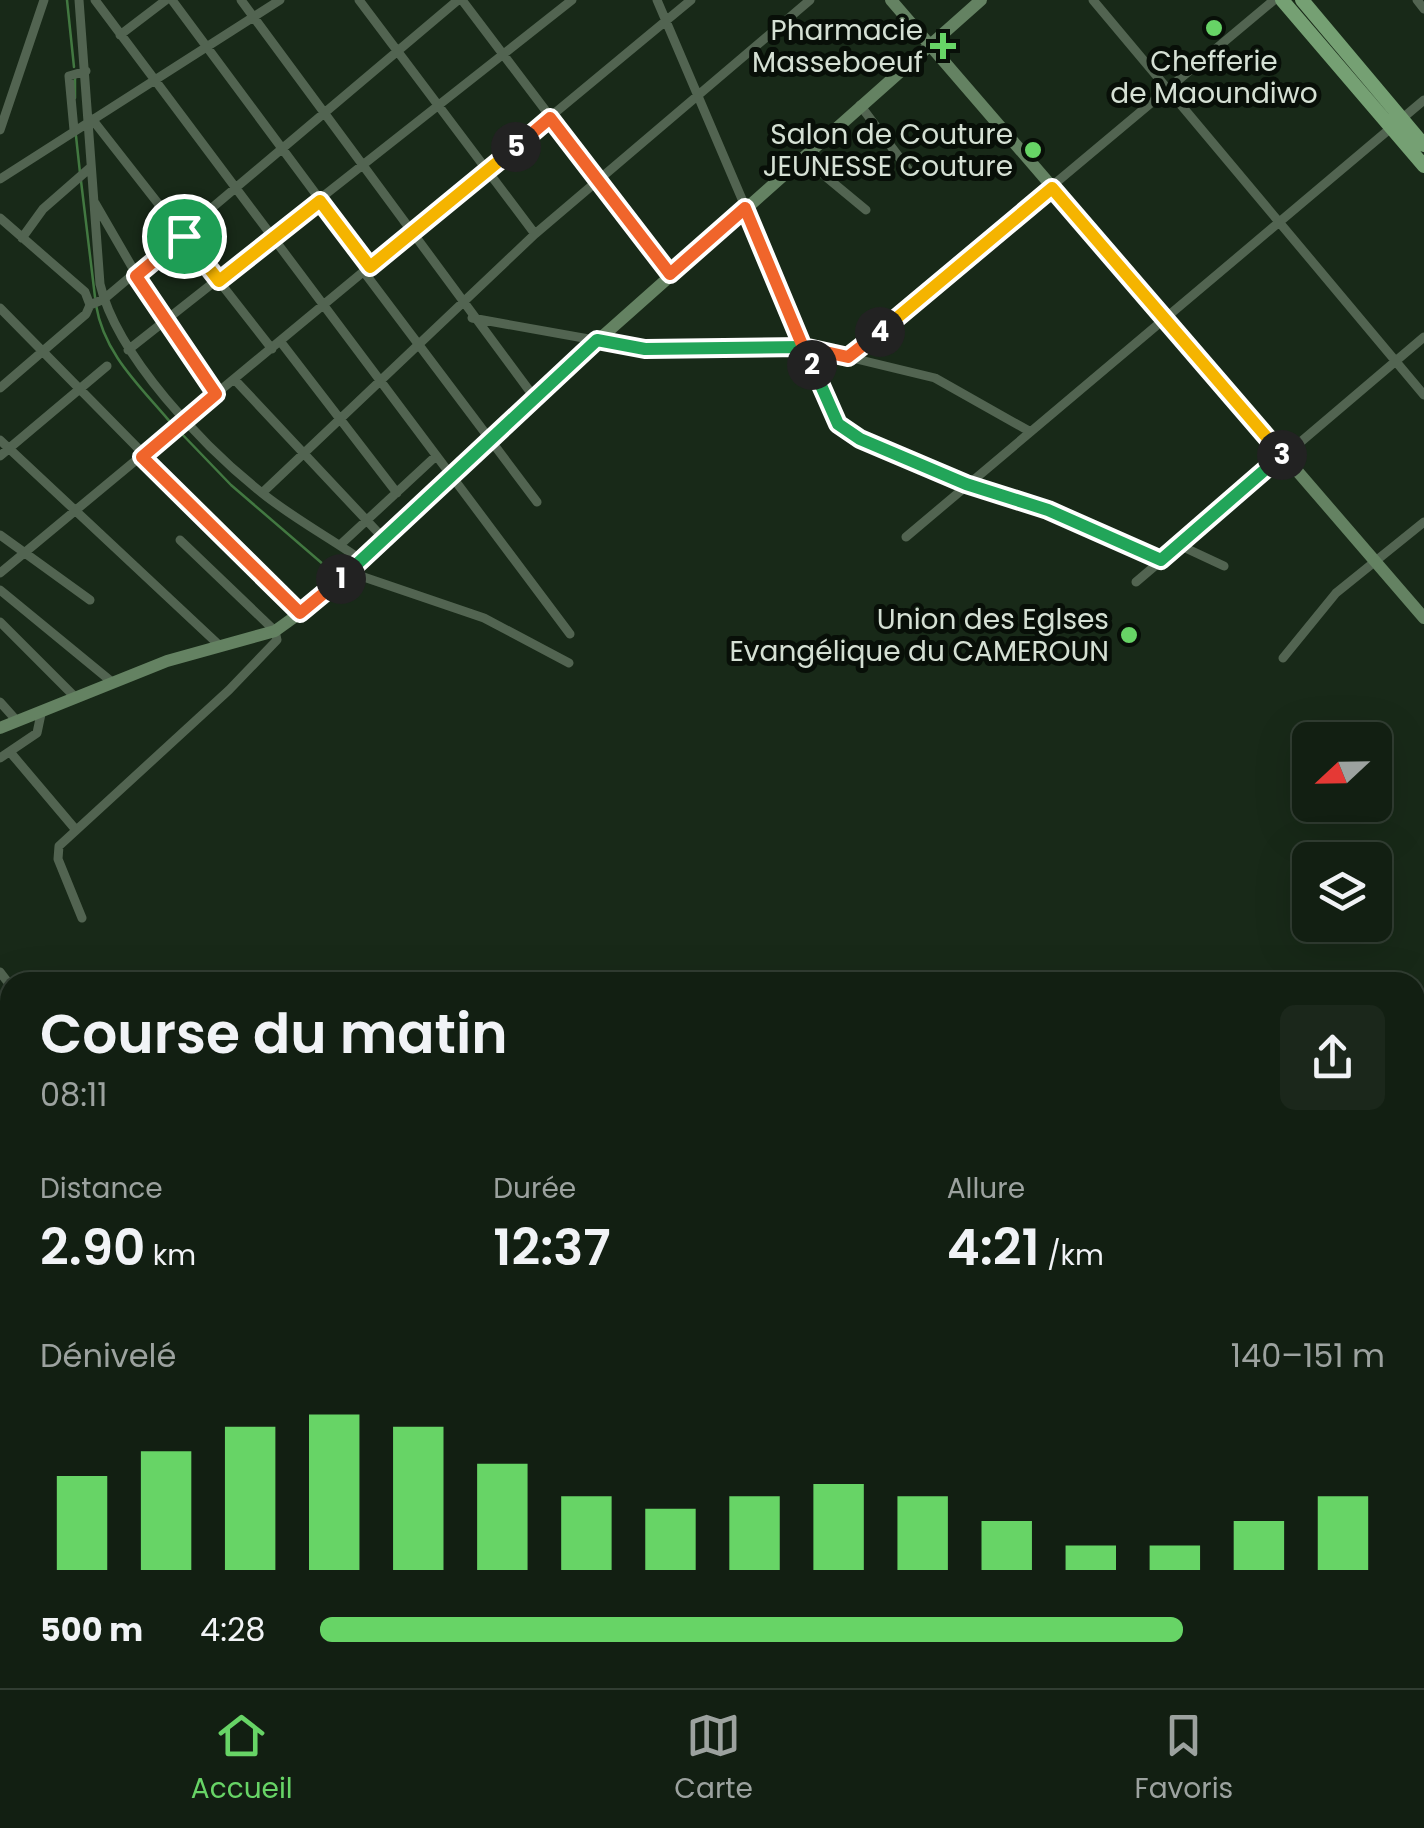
<!DOCTYPE html>
<html lang="fr">
<head>
<meta charset="utf-8">
<style>
  body { margin:0; font-family:Poppins,sans-serif; background:#1b271b; color:#f1f3f6; height:100vh; display:flex; flex-direction:column; font-size:38px; white-space:nowrap }
  * { box-sizing:border-box; margin:0 }
  p { font-size:32px; color:#9ca29f }
  .icon { flex:none; width:55px; height:55px; fill:none; stroke:currentColor; stroke-width:2; stroke-linecap:round; stroke-linejoin:round }
  .map { position:relative; flex:1; overflow:hidden }
  .panel { position:absolute; left:0px; top:972px; width:1425px; height:718px; display:flex; flex-direction:column; background:#121f12; border-radius:30px 30px 0 0; box-shadow:0 10px 40px #0002,0 0 0 2px #313d32 }
  .panel>* { flex:none }
  .needle { width:65px; rotate:248deg }
  .tools { position:absolute; left:1292px; top:722px; display:grid; gap:20px }
  .tools a { display:grid; place-items:center; width:100px; height:100px; border-radius:15px; background:#121f12; box-shadow:0 10px 40px #0002,0 0 0 2px #313d32; font-size:50px }
  .pin { position:absolute; display:grid; place-items:center; width:85px; height:85px; color:#fff; margin:-42px; border:5px solid #fff; border-radius:50%; box-shadow:0 2px 10px #0007 }
  .km { position:absolute; width:50px; height:50px; margin:-25px; border-radius:50%; background:#222; color:#fff; font-size:28px; line-height:50px; text-align:center }
  .round { display:grid; place-items:center; flex:none; width:105px; height:105px; border-radius:15px; background:#1b271b }
  .headline { display:flex; align-items:center; justify-content:space-between; height:170px; padding:0 40px }
  h1 { font-size:55px; font-weight:600; line-height:75px }
  .metrics { display:grid; grid-template-columns:repeat(3,1fr); gap:15px; height:170px; padding:10px 40px }
  .metrics div { display:grid; align-content:center }
  .metrics b { font-size:50px; font-weight:600 }
  .metrics small { font-size:28px; font-weight:400 }
  .metrics p { font-size:28px }
  .chart { height:280px; padding:20px 40px }
  .chart p { display:flex; justify-content:space-between }
  .chart svg { width:100%; height:180px; margin-top:10px; stroke:#67d466; stroke-width:6 }
  ul { padding:0 40px; list-style:none; font-size:32px }
  li { display:grid; grid-template-columns:160px 120px 1fr; align-items:center; height:75px }
  li i { height:25px; border-radius:12px; background:#67d466 }
  .tabs { display:flex; justify-content:space-around; align-items:center; height:140px; border-top:2px solid #313d32; background:#121f12; font-size:28px; color:#9ca29f }
  .tabs a { display:grid; justify-items:center; gap:5px }
  .tabs .selected { color:#67d466 }
  .map>svg:first-child { display:block }
  .lines { fill:none; stroke-linecap:round; stroke-linejoin:round }
  .stream { stroke:#427841; stroke-width:2.5 }
  .street { stroke:#526451; stroke-width:9 }
  .secondary { stroke:#648262; stroke-width:12 }
  .primary { stroke:#75a073; stroke-width:14 }
  .split-1-casing { stroke:#fff; stroke-width:20 }
  .split-2-casing { stroke:#fff; stroke-width:20 }
  .split-3-casing { stroke:#fff; stroke-width:20 }
  .split-4-casing { stroke:#fff; stroke-width:20 }
  .split-5-casing { stroke:#fff; stroke-width:20 }
  .split-6-casing { stroke:#fff; stroke-width:20 }
  .split-1 { stroke:#f0652b; stroke-width:12 }
  .split-2 { stroke:#22a559; stroke-width:12 }
  .split-3 { stroke:#22a559; stroke-width:12 }
  .split-4 { stroke:#f5b400; stroke-width:12 }
  .split-5 { stroke:#f0652b; stroke-width:12 }
  .split-6 { stroke:#f5b400; stroke-width:12 }
  .poi-dot { fill:#67d466; stroke:#080f08; stroke-width:4 }
  .labels { text-anchor:middle; dominant-baseline:central; stroke-width:10; stroke-linejoin:round; paint-order:stroke }
  .poi-label { font-size:28px; fill:#d5e0d4; stroke:#080f08; text-anchor:end }
</style>
</head>
<body>
<div class="map">
<svg width="1424" height="1688" viewBox="0 0 1424 1688">
  <rect width="100%" height="100%" fill="#182918"/>
  <g class="lines">
    <path class="stream" d="M 67,0 L 74,67
      M 75,77 L 75,98
      M 76,136 L 80,173
      M 81,181 L 95,297
      M 96,305 C 104,354 140,386 171,423
      M 180,432 L 231,485 L 331,571
      M 346,582 L 363,580"/>
    <path class="street" d="M 79,0 L 100,284 C 117,356 204,447 262,493 C 293,518 330,538 363,561
      M 95,0 L 570,634
      M 172,0 L 370,267
      M 241,0 L 534,397
      M 359,0 L 535,234
      M 462,0 L 670,275
      M 657,0 L 838,424 L 892,455 L 1048,511 L 1161,560
      M 1093,0 L 1424,395
      M 1417,0 L 1424,9
      M 120,35 L 166,0
      M 860,105 L 908,169
      M 92,119 L 272,349
      M 0,130 L 44,0
      M 74,130 L 69,76 L 86,71
      M 802,157 L 866,210
      M 0,179 L 280,0
      M 95,203 L 150,298 L 217,394
      M 0,218 L 85,292 L 90,305 L 86,314 L 0,388
      M 22,238 L 43,209 L 91,167
      M 364,272 L 537,502
      M 90,305 L 104,299 L 458,0
      M 0,308 L 300,613
      M 472,318 L 645,349 L 803,347 L 848,357 L 1274,0
      M 280,341 L 397,493
      M 128,350 L 572,0
      M 848,357 L 935,378 L 1029,431
      M 234,379 L 386,541
      M 0,440 L 219,645
      M 0,456 L 107,366
      M 262,493 L 535,234 L 810,0
      M 0,535 L 90,600
      M 906,537 L 1424,100
      M 340,545 L 436,456
      M 1179,545 L 1224,566
      M 349,572 L 484,618 L 569,663
      M 0,573 L 691,0
      M 1136,582 L 1424,337
      M 0,590 L 112,682
      M 0,622 L 75,697
      M 1283,658 L 1336,593 L 1424,522
      M 0,702 L 17,721
      M 10,752 L 76,830
      M 0,758 L 37,733 L 41,714
      M 82,918 L 58,859 L 59,846 L 229,690 L 277,640 L 275,631 L 180,540
      M 0,972 L 10,985
      M 1415,1339 L 1424,1328"/>
    <path class="secondary" d="M 891,0 L 1424,618
      M 0,728 L 167,661 L 275,631 L 300,613 L 386,541 L 488,438 L 981,0"/>
    <path class="primary" d="M 1282,0 L 1424,166
      M 1302,0 L 1424,145"/>
  </g>
  <g class="lines">
    <g class="split-1-casing">
      <path id="split-1" d="M 184,236 L 136,276 L 216,394 L 142,457 L 300,613 L 341,579"/>
    </g>
    <g class="split-2-casing">
      <path id="split-2" d="M 341,579 L 597,340 L 645,349 L 803,347 L 812,365"/>
    </g>
    <g class="split-3-casing">
      <path id="split-3" d="M 812,365 L 838,424 L 860,439 L 966,484 L 1048,510 L 1161,560 L 1282,455"/>
    </g>
    <g class="split-4-casing">
      <path id="split-4" d="M 880,332 L 1052,188 L 1282,455"/>
    </g>
    <g class="split-5-casing">
      <path id="split-5" d="M 516,147 L 550,118 L 670,274 L 745,208 L 803,347 L 848,357 L 880,332"/>
    </g>
    <g class="split-6-casing">
      <path id="split-6" d="M 184,236 L 219,281 L 320,201 L 370,267 L 516,147"/>
    </g>
    <use href="#split-1" class="split-1"/>
    <use href="#split-2" class="split-2"/>
    <use href="#split-3" class="split-3"/>
    <use href="#split-4" class="split-4"/>
    <use href="#split-5" class="split-5"/>
    <use href="#split-6" class="split-6"/>
  </g>
  <g class="poi-dot">
    <circle cx="1214" cy="28" r="10"/>
    <path d="M938 31h10v10h10v10h-10v10h-10v-10h-10v-10h10z"/>
    <circle cx="1033" cy="150" r="10"/>
    <circle cx="1129" cy="635" r="10"/>
  </g>
  <g class="labels">
    <g class="poi-label">
      <text x="923" y="30">Pharmacie<tspan x="923" dy="32">Masseboeuf</tspan></text>
      <text x="1214" y="61" text-anchor="middle">Chefferie<tspan x="1214" dy="32">de Maoundiwo</tspan></text>
      <text x="1013" y="134">Salon de Couture<tspan x="1013" dy="32">JEUNESSE Couture</tspan></text>
      <text x="1109" y="619">Union des Eglses<tspan x="1109" dy="32">Evangélique du CAMEROUN</tspan></text>
    </g>
  </g>
</svg>
<div class="tools">
<a><svg class="needle" viewBox="-14 -14 28 28"><path d="M0-13l5 13h-10z" fill="#e53935"/><path d="M0 13l5-13h-10z" fill="#9ca29f"/></svg></a>
<a><svg class="icon" aria-label="layers" viewBox="0 0 24 24"><path d="M12 4l9 5-9 5-9-5zM3 14l9 5 9-5"/></svg></a>
</div>
<div class="pin" style="left:184px;top:236px;background:#1e9e55"><svg class="icon" aria-label="arrive" viewBox="0 0 24 24"><path d="M6 21V4h12l-3 4 3 4H6"/></svg></div>
<b class="km" style="left:341px;top:579px">1</b>
<b class="km" style="left:812px;top:365px">2</b>
<b class="km" style="left:1282px;top:455px">3</b>
<b class="km" style="left:880px;top:332px">4</b>
<b class="km" style="left:516px;top:147px">5</b>
<section class="panel">
<div class="headline"><div><h1>Course du matin</h1><p>08:11</p></div><a class="round"><svg class="icon" aria-label="share" viewBox="0 0 24 24"><path d="M12 15V3M7 8l5-5 5 5M5 13v7h14v-7"/></svg></a></div>
<div class="metrics">
<div><p>Distance</p><b>2.90<small> km</small></b></div>
<div><p>Durée</p><b>12:37</b></div>
<div><p>Allure</p><b>4:21<small> /km</small></b></div>
</div>
<div class="chart"><p><span>Dénivelé</span>140–151 m</p>
<svg viewBox="0 0 160 44" preserveAspectRatio="none"><path d="M5 44V21M15 44V15M25 44V9M35 44V6M45 44V9M55 44V18M65 44V26M75 44V29M85 44V26M95 44V23M105 44V26M115 44V32M125 44V38M135 44V38M145 44V32M155 44V26"/></svg>
</div>
<ul>
<li><b>500 m</b>4:28<i style="width:81%"></i></li>
</ul>
</section>
</div>
<nav class="tabs">
<a class="selected"><svg class="icon" aria-label="home" viewBox="0 0 24 24"><path d="M3 11l9-7 9 7M6 9v11h12V9"/></svg>Accueil</a>
<a><svg class="icon" aria-label="map" viewBox="0 0 24 24"><path d="M3 6l6-2 6 2 6-2v14l-6 2-6-2-6 2zM9 4v14M15 6v14"/></svg>Carte</a>
<a><svg class="icon" aria-label="saved" viewBox="0 0 24 24"><path d="M7 4h10v16l-5-4-5 4z"/></svg>Favoris</a>
</nav>
</body>
</html>
